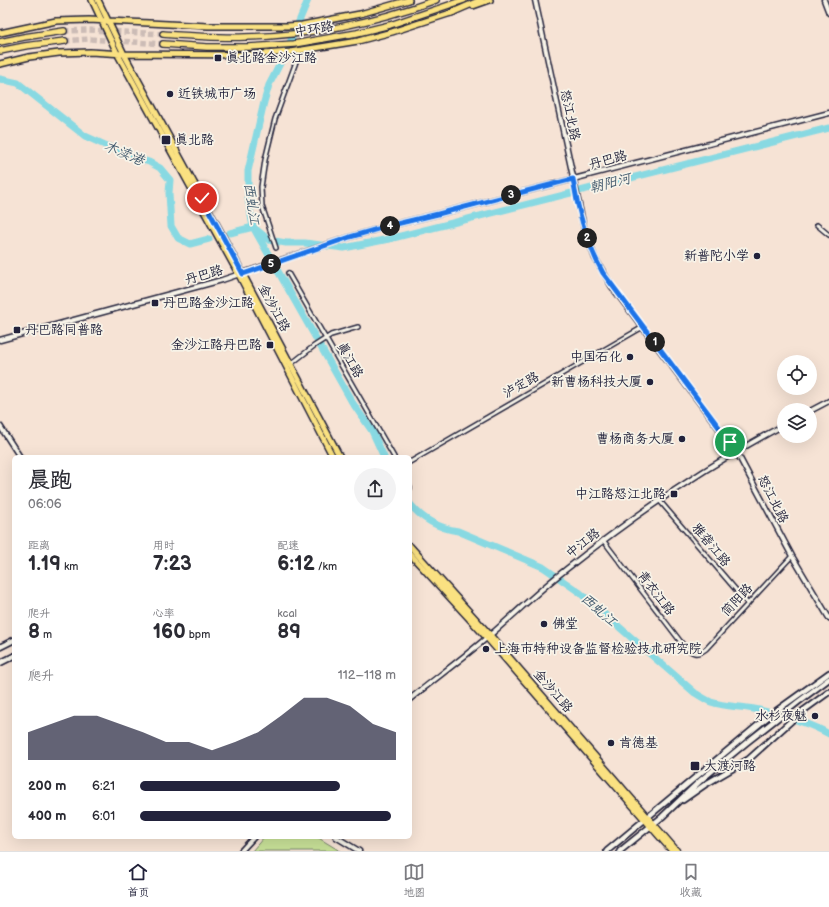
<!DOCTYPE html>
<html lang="zh">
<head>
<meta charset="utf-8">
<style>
  body { margin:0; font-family:"Balsamiq Sans","LXGW WenKai TC",sans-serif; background:#f2f2f3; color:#2b2b33; height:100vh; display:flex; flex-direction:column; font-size:15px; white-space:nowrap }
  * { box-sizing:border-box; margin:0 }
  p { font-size:13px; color:#7c7c81 }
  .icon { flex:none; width:22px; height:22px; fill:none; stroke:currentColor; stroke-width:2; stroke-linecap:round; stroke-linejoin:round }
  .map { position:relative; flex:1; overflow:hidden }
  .panel { position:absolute; left:12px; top:455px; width:400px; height:384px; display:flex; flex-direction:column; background:#fff; border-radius:6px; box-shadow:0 4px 16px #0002 }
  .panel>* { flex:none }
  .buttons { position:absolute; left:777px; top:355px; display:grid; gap:8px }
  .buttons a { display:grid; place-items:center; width:40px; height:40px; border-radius:50%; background:#fff; box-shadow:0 4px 16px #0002; font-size:20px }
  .pin { position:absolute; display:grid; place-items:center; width:34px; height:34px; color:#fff; margin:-17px; border:2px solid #fff; border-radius:50%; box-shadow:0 1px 4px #0007 }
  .km { position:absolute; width:20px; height:20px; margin:-10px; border-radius:50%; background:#222; color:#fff; font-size:11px; line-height:20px; text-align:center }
  .round { display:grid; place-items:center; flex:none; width:42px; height:42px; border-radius:21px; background:#f2f2f3 }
  .overview { display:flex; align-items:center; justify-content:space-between; height:68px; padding:0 16px }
  h1 { font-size:22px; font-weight:700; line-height:30px }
  .figures { display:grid; grid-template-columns:repeat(3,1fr); gap:6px; height:68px; padding:4px 16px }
  .figures div { display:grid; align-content:center }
  .figures b { font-size:20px; font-weight:700 }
  .figures small { font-size:11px; font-weight:400 }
  .figures p { font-size:11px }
  .chart { height:112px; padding:8px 16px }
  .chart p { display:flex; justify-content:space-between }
  .chart svg { width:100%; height:72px; margin-top:4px; fill:#22223b; opacity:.7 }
  ul { padding:0 16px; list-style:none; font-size:13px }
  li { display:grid; grid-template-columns:64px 48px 1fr; align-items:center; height:30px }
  li i { height:10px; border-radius:5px; background:#22223b }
  .dock { display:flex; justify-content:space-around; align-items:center; height:56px; border-top:1px solid #e1e1e2; background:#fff; font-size:11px; color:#7c7c81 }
  .dock a { display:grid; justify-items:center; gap:2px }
  .dock .active { color:#22223b }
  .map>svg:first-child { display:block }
  .green { fill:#c8e198; stroke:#75826a }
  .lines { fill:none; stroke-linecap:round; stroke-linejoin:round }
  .river { stroke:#88d9e2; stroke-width:7 }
  .trunk-tunnel { stroke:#ccbcb6; stroke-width:5.5; stroke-dasharray:5.5 3; stroke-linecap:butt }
  .minor-casing { stroke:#22223b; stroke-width:6 }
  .tertiary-casing { stroke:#22223b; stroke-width:7 }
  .secondary-casing { stroke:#22223b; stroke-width:8 }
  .primary-casing { stroke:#22223b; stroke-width:8 }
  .trunk-casing { stroke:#22223b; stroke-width:8 }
  .minor { stroke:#f7f3e8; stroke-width:3 }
  .tertiary { stroke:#f7f3e8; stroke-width:4 }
  .secondary { stroke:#f7f3e8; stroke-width:4.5 }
  .primary { stroke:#fae181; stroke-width:5 }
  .trunk { stroke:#fae181; stroke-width:5.5 }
  .route-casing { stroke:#fff; stroke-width:8 }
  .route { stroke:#1a73e8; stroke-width:5 }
  .poi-dot { fill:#22223b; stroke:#f7f3e8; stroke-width:1.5 }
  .labels { text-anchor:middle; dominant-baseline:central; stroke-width:3.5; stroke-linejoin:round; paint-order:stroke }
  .street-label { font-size:13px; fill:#22223b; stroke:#f7f3e8 }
  .poi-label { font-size:13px; fill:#22223b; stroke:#f7f3e8; text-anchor:start }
  .water-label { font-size:14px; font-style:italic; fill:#41596d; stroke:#f7f3e8 }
</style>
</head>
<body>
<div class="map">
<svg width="829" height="851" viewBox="0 0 829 851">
  <rect width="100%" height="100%" fill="#f6e3d5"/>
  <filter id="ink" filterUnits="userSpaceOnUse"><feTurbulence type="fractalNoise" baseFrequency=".025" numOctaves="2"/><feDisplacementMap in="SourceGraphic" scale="8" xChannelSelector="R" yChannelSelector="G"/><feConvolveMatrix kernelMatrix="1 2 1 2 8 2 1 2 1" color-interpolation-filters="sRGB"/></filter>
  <g filter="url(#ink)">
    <path class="green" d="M 264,837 L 317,837 L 340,851 L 252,851 Z"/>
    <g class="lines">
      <path class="river" d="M 308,0 L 286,52 L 269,85 L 264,102 L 248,171 L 248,198 L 253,227 L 352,402 L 372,431 L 384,457
        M 0,79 L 18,83 L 85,136 L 129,156 L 149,162 L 160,168 L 170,180 L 169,193 L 171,226 L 178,238 L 190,244 L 209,239
        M 253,227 L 269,240 L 286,243 L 305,243 L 344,248 L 389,239 L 829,128
        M 230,233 L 253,227
        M 410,504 C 422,519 439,528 458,531 L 543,567 L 579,592 L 695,693 C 700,696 706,700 711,702 C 725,707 740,706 754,709 C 779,714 806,721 829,734"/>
      <path class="trunk-tunnel" d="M 64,31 L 88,30 L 163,34
        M 65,41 L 89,39 L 163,44"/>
      <g class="minor-casing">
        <path id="minor" d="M 817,225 L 829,235
          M 276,248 L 262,206 L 261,187 L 265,160 L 275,119 L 300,51
          M 288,273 L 394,457
          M 291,364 L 314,346 L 331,335 L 358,327
          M 410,462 L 643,327
          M 410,487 L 410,488
          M 659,500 L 748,604
          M 603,540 L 684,646 C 692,654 697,656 706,649 L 792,556"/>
      </g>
      <g class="tertiary-casing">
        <path id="tertiary" d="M 535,0 L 584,228 L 595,258 L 612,287 L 736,451 L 792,556 L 829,618
          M 824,0 L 829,13
          M 0,340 L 222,280 L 350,237 L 388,226 L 438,214 L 829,113
          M 810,411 L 829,401
          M 0,426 L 20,457
          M 410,699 C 436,678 463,658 489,636 C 514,615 538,591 564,571 C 633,516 706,466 784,425
          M 336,837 L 359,851
          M 241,851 L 254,837"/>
      </g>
      <g class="secondary-casing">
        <path id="secondary" d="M 0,647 L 14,640
          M 0,663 L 14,656
          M 683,800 L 706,784 L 749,759 L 800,713 L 829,692
          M 607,851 L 769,716 L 829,673
          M 620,851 L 662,817 L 701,780 L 746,743 L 798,702 L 829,679"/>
      </g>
      <g class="primary-casing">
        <path id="primary" d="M 92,0 L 117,53 L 239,275 L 333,457
          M 98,0 L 124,54 L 219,229 L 340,457
          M 473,6 L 490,0
          M 0,33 L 56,21 L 89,20 L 208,26 L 287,26 L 302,25 L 360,14 L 409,0
          M 0,64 L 29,57 L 59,53 L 90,52 L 124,54 L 248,55 L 290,52 L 358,41 L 392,32 L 454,12
          M 410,546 L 490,635 L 677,851
          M 410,554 L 487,638 L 672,851"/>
      </g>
      <g class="trunk-casing">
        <path id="trunk" d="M 451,13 L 481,0
          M 163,34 C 191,36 218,38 245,37 C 310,36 375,22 436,0
          M 0,42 L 24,37 L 64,31
          M 163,44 L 207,47 L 248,47 L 294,44 L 357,33 L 390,25 L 464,0
          M 0,51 L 25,46 L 65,41"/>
      </g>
      <use href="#minor" class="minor"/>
      <use href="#tertiary" class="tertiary"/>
      <use href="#secondary" class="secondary"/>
      <use href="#primary" class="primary"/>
      <use href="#trunk" class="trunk"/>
    </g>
  </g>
  <g class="lines" filter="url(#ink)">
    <g class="route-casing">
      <path id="route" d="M 202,198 L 243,274 L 350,237 L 388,226 L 438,214 L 573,179 C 578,212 587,244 603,273 L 730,442"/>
    </g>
    <use href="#route" class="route"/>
  </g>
  <g class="poi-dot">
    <rect x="214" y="54" width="8" height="8" rx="2"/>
    <circle cx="170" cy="94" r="4"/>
    <rect x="161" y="135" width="10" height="10" rx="2"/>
    <circle cx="757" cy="256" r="4"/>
    <rect x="151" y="299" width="8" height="8" rx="2"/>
    <rect x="13" y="326" width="8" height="8" rx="2"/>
    <rect x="266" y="341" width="8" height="8" rx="2"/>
    <circle cx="630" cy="357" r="4"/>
    <circle cx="650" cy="382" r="4"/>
    <circle cx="682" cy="439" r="4"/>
    <rect x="670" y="490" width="8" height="8" rx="2"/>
    <circle cx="544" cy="624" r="4"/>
    <circle cx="486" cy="649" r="4"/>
    <circle cx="815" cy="716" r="4"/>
    <circle cx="611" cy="743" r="4"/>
    <rect x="690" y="761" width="10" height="10" rx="2"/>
  </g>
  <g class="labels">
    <g class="street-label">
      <text transform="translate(314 29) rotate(-9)">中环路</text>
      <text transform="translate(570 115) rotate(78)">怒江北路</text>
      <text transform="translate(608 160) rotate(-15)">丹巴路</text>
      <text transform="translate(204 275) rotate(-16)">丹巴路</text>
      <text transform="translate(274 308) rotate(62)">金沙江路</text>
      <text transform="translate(350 360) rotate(61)">真江路</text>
      <text transform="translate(521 385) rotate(-30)">泸定路</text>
      <text transform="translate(773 499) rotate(63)">怒江北路</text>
      <text transform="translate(583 543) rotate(-38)">中江路</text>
      <text transform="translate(711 545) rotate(50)">雅砻江路</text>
      <text transform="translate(656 593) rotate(53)">青衣江路</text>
      <text transform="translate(737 600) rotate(-47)">简阳路</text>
      <text transform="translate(553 691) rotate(49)">金沙江路</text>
    </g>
    <g class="poi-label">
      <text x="226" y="58">真北路金沙江路</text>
      <text x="178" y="94">近铁城市广场</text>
      <text x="175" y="140">真北路</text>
      <text x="749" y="256" text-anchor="end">新普陀小学</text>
      <text x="163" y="303">丹巴路金沙江路</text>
      <text x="25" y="330">丹巴路同普路</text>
      <text x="262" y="345" text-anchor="end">金沙江路丹巴路</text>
      <text x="622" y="357" text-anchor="end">中国石化</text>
      <text x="642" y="382" text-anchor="end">新曹杨科技大厦</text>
      <text x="674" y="439" text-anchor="end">曹杨商务大厦</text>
      <text x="666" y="494" text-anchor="end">中江路怒江北路</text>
      <text x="552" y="624">佛堂</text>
      <text x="494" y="649">上海市特种设备监督检验技术研究院</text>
      <text x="807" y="716" text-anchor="end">水杉夜魅</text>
      <text x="619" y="743">肯德基</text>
      <text x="704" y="766">大渡河路</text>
    </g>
    <g class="water-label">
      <text transform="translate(124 153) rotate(23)">木渎港</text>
      <text transform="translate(610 183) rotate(-14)">朝阳河</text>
      <text transform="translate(252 204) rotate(82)">西虬江</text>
      <text transform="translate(599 610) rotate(41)">西虬江</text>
    </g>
  </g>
</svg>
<div class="buttons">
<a><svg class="icon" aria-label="locate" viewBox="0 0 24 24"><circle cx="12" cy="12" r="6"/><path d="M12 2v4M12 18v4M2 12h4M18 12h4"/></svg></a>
<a><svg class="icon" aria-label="layers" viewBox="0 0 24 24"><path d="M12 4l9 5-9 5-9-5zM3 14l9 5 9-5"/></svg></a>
</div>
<div class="pin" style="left:730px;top:442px;background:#1e9e55"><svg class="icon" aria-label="arrive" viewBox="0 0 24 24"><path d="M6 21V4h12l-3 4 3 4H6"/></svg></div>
<div class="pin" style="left:202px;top:198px;background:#d93025"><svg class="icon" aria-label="check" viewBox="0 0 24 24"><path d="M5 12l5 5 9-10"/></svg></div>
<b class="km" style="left:655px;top:342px">1</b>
<b class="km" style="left:587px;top:238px">2</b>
<b class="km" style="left:511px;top:195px">3</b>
<b class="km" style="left:390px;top:226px">4</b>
<b class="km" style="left:271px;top:264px">5</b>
<section class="panel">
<div class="overview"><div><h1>晨跑</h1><p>06:06</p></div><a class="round"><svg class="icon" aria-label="share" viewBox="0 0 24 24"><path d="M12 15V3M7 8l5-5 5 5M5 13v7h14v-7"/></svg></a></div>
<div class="figures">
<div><p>距离</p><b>1.19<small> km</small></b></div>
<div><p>用时</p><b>7:23</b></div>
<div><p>配速</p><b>6:12<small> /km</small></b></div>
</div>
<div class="figures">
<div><p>爬升</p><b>8<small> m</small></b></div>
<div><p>心率</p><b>160<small> bpm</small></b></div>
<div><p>kcal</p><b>89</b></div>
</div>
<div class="chart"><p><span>爬升</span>112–118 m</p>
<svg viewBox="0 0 160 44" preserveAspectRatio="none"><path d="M0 44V27L10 22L20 17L30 17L40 22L50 27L60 33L70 33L80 38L90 33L100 27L110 17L120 6L130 6L140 11L150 22L160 27V44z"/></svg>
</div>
<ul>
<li><b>200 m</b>6:21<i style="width:78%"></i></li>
<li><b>400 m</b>6:01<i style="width:98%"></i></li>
</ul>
</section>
</div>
<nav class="dock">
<a class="active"><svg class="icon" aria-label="home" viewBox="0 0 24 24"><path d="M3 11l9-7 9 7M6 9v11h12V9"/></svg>首页</a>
<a><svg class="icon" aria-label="map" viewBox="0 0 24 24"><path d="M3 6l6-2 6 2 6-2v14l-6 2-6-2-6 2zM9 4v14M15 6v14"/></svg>地图</a>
<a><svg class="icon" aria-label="saved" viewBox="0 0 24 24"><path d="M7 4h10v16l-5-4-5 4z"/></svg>收藏</a>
</nav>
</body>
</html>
